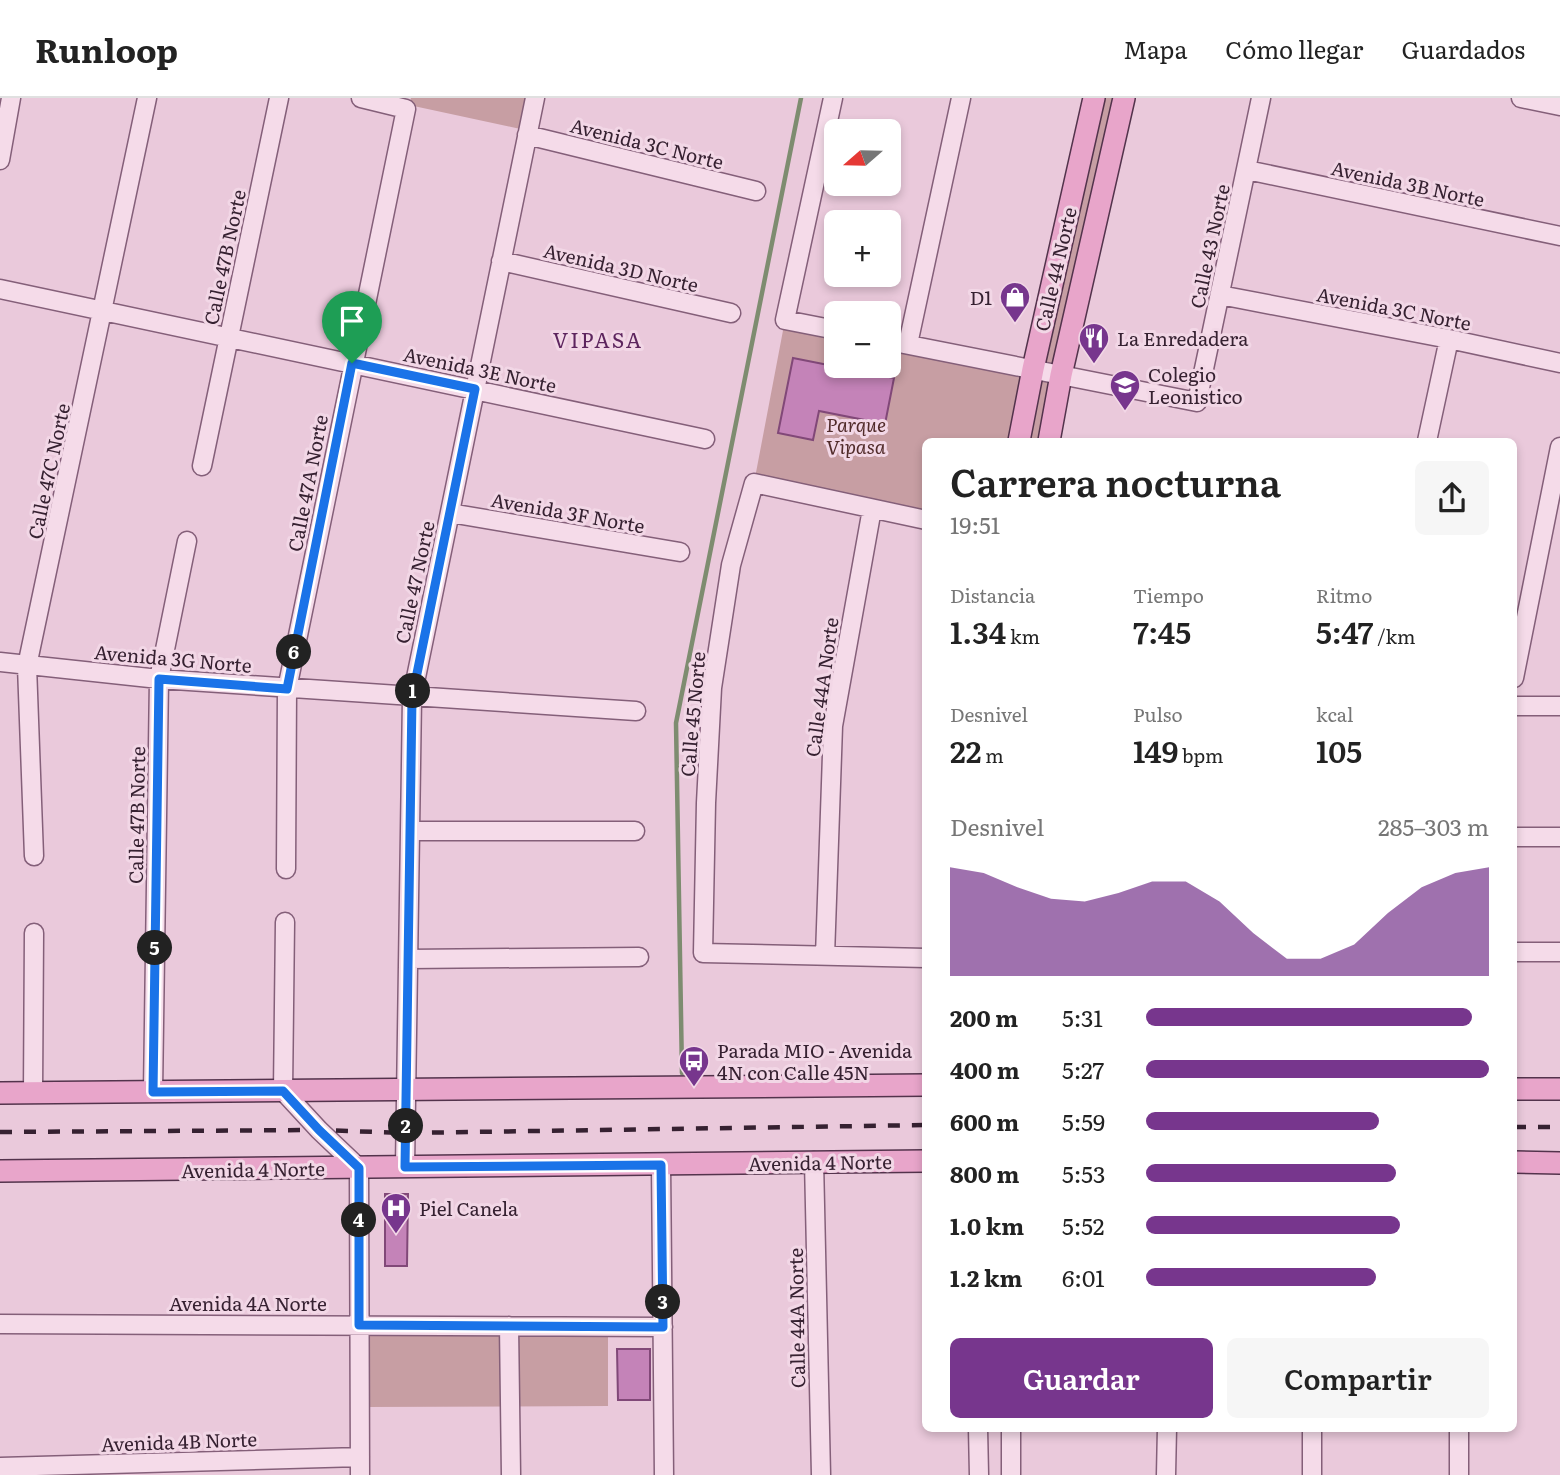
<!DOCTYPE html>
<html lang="es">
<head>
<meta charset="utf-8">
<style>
  body { margin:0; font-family:Literata,serif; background:#f6f6f6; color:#222; height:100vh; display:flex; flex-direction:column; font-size:26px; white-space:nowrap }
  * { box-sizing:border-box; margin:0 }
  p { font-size:23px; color:#767676 }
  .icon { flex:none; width:38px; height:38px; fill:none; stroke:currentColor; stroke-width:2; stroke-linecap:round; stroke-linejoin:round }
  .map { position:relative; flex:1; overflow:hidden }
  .drawer { position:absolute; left:922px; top:340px; width:595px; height:994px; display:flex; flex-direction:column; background:#fff; border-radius:10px; box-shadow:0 4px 10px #0003 }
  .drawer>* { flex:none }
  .needle { width:46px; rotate:250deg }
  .buttons { position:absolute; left:824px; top:21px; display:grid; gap:14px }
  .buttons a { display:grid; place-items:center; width:77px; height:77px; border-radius:10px; background:#fff; box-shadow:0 4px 10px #0003; font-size:35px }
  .pin { position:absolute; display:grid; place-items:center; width:60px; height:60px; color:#fff; margin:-72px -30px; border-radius:50% 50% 50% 0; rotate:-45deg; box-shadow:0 0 7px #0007 }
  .pin .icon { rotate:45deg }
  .km { position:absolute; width:35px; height:35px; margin:-18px; border-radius:50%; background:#222; color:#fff; font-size:19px; line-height:35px; text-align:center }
  .round { display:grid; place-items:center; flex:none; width:74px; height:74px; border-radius:10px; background:#f6f6f6 }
  .overview { display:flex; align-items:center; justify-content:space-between; height:119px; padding:0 28px }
  h1 { font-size:38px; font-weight:600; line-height:52px }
  .figures { display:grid; grid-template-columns:repeat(3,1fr); gap:10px; height:119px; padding:7px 28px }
  .figures div { display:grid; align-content:center }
  .figures b { font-size:30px; font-weight:600 }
  .figures small { font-size:19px; font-weight:400 }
  .figures p { font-size:19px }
  .chart { height:196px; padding:14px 28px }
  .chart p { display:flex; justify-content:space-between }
  .chart svg { width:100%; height:126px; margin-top:7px; fill:#77368d; opacity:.7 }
  .primary-button { display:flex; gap:14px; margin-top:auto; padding:14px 28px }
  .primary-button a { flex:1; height:80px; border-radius:10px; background:#77368d; color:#fff; font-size:28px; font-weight:600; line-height:80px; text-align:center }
  .primary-button a+a { background:#f6f6f6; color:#222 }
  ul { padding:0 28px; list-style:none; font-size:23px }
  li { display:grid; grid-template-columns:112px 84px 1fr; align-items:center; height:52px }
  li i { height:18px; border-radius:9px; background:#77368d }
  header { display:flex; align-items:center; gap:42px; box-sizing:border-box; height:98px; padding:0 35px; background:#fff; border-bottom:2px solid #e0e0e0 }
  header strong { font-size:33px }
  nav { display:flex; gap:38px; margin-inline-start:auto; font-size:24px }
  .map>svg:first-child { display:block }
  .green { fill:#c79ea3 }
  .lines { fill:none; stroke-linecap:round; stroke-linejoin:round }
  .stream { stroke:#7e8c70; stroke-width:4.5 }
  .building { fill:#c483b8; stroke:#814878; stroke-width:2 }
  .minor-casing { stroke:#845f79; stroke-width:21 }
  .major-casing { stroke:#53334c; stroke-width:24 }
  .minor { stroke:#f5dbe9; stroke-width:18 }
  .major { stroke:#e8a5ca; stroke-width:21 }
  .rail { stroke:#362131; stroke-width:4.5; stroke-dasharray:12 12; stroke-linecap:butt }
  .route-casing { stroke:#fff; stroke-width:14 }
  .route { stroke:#1a73e8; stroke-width:9 }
  .labels { text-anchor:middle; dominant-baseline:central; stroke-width:6; stroke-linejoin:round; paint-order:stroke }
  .street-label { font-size:19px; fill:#362131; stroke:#f2d7e6 }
  .poi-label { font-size:19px; fill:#362131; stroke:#f2d7e6; text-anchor:start }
  .park-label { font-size:19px; font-style:italic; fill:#512b2a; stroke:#f2d7e6 }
  .neighbourhood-label { font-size:21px; letter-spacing:2px; fill:#5d255e; stroke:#f2d7e6 }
</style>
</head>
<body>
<header>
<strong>Runloop</strong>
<nav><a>Mapa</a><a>Cómo llegar</a><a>Guardados</a></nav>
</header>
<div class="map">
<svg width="1560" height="1377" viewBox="0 0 1560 1377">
  <rect width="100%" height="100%" fill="#eac9db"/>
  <path class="green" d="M 411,0 L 532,0 L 525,32 L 409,7 Z
    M 1094,0 L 1124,0 L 1049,343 L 926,343 L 926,422 L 754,385 L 785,222 L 836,232 L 836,268 L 889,268 L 889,243 L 1033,271 Z
    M 608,1233 L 608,1308 L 365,1309 L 364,1234 Z"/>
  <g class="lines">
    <path class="stream" d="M 682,975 L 676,625 L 801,0"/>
  </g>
  <path class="building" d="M 793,260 L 894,280 L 885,326 L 819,313 L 813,342 L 778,335 Z
    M 385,1096 L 408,1096 L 407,1168 L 385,1168 Z
    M 617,1251 L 650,1251 L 650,1302 L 618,1302 Z"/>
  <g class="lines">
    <g class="minor-casing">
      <path id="minor" d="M 833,0 L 785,222 L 836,232
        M 1521,0 L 1560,8
        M 527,37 L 756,93
        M 0,62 L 11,0
        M 1247,72 L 1560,138
        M 501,163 L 731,215
        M 0,191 L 705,341
        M 1220,197 L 1449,241 L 1560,265
        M 889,243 L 1197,304 L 1261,0
        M 908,246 L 961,0
        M 1427,343 L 1449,241
        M 202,368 L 279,0
        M 450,415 L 680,454
        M 926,422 L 754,385 L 731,467 L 712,590 L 706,705 L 703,855 L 926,860
        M 0,564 L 159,581 L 636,613
        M 1514,580 L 1560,349
        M 1514,608 L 1560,608
        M 410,733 L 635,733
        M 1514,739 L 1560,739
        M 34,758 L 27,568 L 147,0
        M 286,771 L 287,591 L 406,11 L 361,0
        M 285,824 L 283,993 L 319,1032 L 359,1070 L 360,1377
        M 1514,854 L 1560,854
        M 825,858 L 833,628 L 872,411
        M 408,861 L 639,859
        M 153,994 L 159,581 L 187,443
        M 33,995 L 34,835
        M 814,1063 L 821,1377
        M 661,1067 L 664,1377
        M 405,1069 L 412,599 L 535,0
        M 0,1226 L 663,1229
        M 509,1228 L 511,1377
        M 978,1330 L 979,1377
        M 1011,1330 L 1011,1377
        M 1312,1330 L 1312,1377
        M 1459,1330 L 1459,1377
        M 0,1369 L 360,1359
        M 1166,1377 L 1167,1330"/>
    </g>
    <g class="major-casing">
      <path id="major" d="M 1019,343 L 1033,271 L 1094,0
        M 1049,343 L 1061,277 L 1124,0
        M 1514,991 L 1560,991
        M 0,995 L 926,987
        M 1514,1064 L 1560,1065
        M 0,1073 L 926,1063"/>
    </g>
    <use href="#minor" class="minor"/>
    <use href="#major" class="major"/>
    <path class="rail" d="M 1514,1029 L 1560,1029
      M 0,1034 L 319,1032 L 405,1035 L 926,1027"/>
  </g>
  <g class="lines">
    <g class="route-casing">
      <path id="route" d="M 352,265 L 475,291 L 412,600 L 405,1069 L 661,1067 L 663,1229 L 359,1227 L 359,1070 L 319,1032 L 283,993 L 153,994 L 159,581 L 287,591 Z"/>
    </g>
    <use href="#route" class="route"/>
  </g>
  <defs>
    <g id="shop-pin" transform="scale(1.575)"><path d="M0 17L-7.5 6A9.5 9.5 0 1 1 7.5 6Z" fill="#77368d" stroke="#f2d7e6"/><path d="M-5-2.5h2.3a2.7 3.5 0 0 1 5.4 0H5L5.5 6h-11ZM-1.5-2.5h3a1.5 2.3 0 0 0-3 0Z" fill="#fff"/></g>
    <g id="restaurant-pin" transform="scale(1.575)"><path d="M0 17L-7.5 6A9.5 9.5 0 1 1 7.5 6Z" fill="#77368d" stroke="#f2d7e6"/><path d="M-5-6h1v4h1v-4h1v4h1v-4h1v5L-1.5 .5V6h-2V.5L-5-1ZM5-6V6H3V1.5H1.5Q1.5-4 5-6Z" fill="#fff"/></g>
    <g id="school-pin" transform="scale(1.575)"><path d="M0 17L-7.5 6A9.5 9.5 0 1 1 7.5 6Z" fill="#77368d" stroke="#f2d7e6"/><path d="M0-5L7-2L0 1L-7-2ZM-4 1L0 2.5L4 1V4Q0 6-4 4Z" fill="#fff"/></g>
    <g id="bus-pin" transform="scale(1.575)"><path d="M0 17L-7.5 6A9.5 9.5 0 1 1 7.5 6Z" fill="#77368d" stroke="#f2d7e6"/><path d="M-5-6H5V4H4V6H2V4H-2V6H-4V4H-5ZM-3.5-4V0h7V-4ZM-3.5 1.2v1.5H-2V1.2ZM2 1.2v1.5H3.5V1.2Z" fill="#fff"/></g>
    <g id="hospital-pin" transform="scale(1.575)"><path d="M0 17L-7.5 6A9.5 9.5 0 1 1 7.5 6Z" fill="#77368d" stroke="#f2d7e6"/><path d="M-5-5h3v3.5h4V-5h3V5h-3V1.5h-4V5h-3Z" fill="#fff"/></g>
  </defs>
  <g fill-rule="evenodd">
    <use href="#shop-pin" x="1015" y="199"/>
    <use href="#restaurant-pin" x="1094" y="240"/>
    <use href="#school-pin" x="1125" y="287"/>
    <use href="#bus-pin" x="694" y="963"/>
    <use href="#hospital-pin" x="396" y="1110"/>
  </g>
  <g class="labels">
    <g class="street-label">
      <text transform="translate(647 45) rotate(14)">Avenida 3C Norte</text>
      <text transform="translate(1408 85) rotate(12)">Avenida 3B Norte</text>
      <text transform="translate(1209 148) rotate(-78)">Calle 43 Norte</text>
      <text transform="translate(224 159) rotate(-78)">Calle 47B Norte</text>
      <text transform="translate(621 169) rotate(13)">Avenida 3D Norte</text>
      <text transform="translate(1055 171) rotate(-77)">Calle 44 Norte</text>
      <text transform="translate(1394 210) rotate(11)">Avenida 3C Norte</text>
      <text transform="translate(480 271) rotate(12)">Avenida 3E Norte</text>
      <text transform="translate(48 373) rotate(-78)">Calle 47C Norte</text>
      <text transform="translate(307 385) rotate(-79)">Calle 47A Norte</text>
      <text transform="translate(568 414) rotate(10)">Avenida 3F Norte</text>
      <text transform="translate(414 484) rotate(-78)">Calle 47 Norte</text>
      <text transform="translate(173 560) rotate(5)">Avenida 3G Norte</text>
      <text transform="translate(821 589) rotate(-82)">Calle 44A Norte</text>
      <text transform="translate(692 616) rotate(-85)">Calle 45 Norte</text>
      <text transform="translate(136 717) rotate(-89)">Calle 47B Norte</text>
      <text transform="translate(820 1064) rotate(-1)">Avenida 4 Norte</text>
      <text transform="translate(253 1071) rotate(-1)">Avenida 4 Norte</text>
      <text x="248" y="1205">Avenida 4A Norte</text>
      <text transform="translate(796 1220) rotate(-91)">Calle 44A Norte</text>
      <text transform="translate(179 1343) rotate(-2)">Avenida 4B Norte</text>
    </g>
    <g class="poi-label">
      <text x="992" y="199" text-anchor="end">D1</text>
      <text x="1117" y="240">La Enredadera</text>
      <text x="1148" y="276">Colegio<tspan x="1148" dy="22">Leonistico</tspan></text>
      <text x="717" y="952">Parada MIO - Avenida<tspan x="717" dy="22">4N con Calle 45N</tspan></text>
      <text x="419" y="1110">Piel Canela</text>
    </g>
    <g class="park-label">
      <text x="856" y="326">Parque<tspan x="856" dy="22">Vipasa</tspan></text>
    </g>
    <g class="neighbourhood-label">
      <text x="598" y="240">VIPASA</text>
    </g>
  </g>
</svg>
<div class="buttons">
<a><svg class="needle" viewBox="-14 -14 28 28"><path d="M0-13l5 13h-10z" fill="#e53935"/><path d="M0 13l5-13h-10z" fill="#767676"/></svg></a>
<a>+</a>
<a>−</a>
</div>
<div class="pin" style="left:352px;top:265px;background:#1e9e55"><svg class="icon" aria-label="arrive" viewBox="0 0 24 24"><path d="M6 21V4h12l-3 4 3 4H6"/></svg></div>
<b class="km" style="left:413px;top:593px">1</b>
<b class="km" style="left:406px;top:1028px">2</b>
<b class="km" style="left:663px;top:1204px">3</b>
<b class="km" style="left:359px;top:1122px">4</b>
<b class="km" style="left:155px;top:850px">5</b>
<b class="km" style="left:294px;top:554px">6</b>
<section class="drawer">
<div class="overview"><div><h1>Carrera nocturna</h1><p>19:51</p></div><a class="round"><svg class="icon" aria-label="share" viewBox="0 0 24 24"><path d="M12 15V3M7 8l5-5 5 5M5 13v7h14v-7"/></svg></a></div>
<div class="figures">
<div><p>Distancia</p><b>1.34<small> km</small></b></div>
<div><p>Tiempo</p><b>7:45</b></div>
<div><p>Ritmo</p><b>5:47<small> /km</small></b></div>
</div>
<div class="figures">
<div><p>Desnivel</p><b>22<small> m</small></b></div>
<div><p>Pulso</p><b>149<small> bpm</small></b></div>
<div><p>kcal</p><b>105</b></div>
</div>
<div class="chart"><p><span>Desnivel</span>285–303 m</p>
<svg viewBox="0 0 160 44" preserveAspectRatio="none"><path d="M0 44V6L10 8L20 13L30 17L40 18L50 15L60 11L70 11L80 18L90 29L100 38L110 38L120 33L130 22L140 13L150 8L160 6V44z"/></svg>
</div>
<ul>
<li><b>200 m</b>5:31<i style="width:95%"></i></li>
<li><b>400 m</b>5:27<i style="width:100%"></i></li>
<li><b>600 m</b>5:59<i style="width:68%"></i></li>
<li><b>800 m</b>5:53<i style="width:73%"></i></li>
<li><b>1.0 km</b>5:52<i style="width:74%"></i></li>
<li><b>1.2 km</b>6:01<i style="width:67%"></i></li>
</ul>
<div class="primary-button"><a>Guardar</a><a>Compartir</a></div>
</section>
</div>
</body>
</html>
